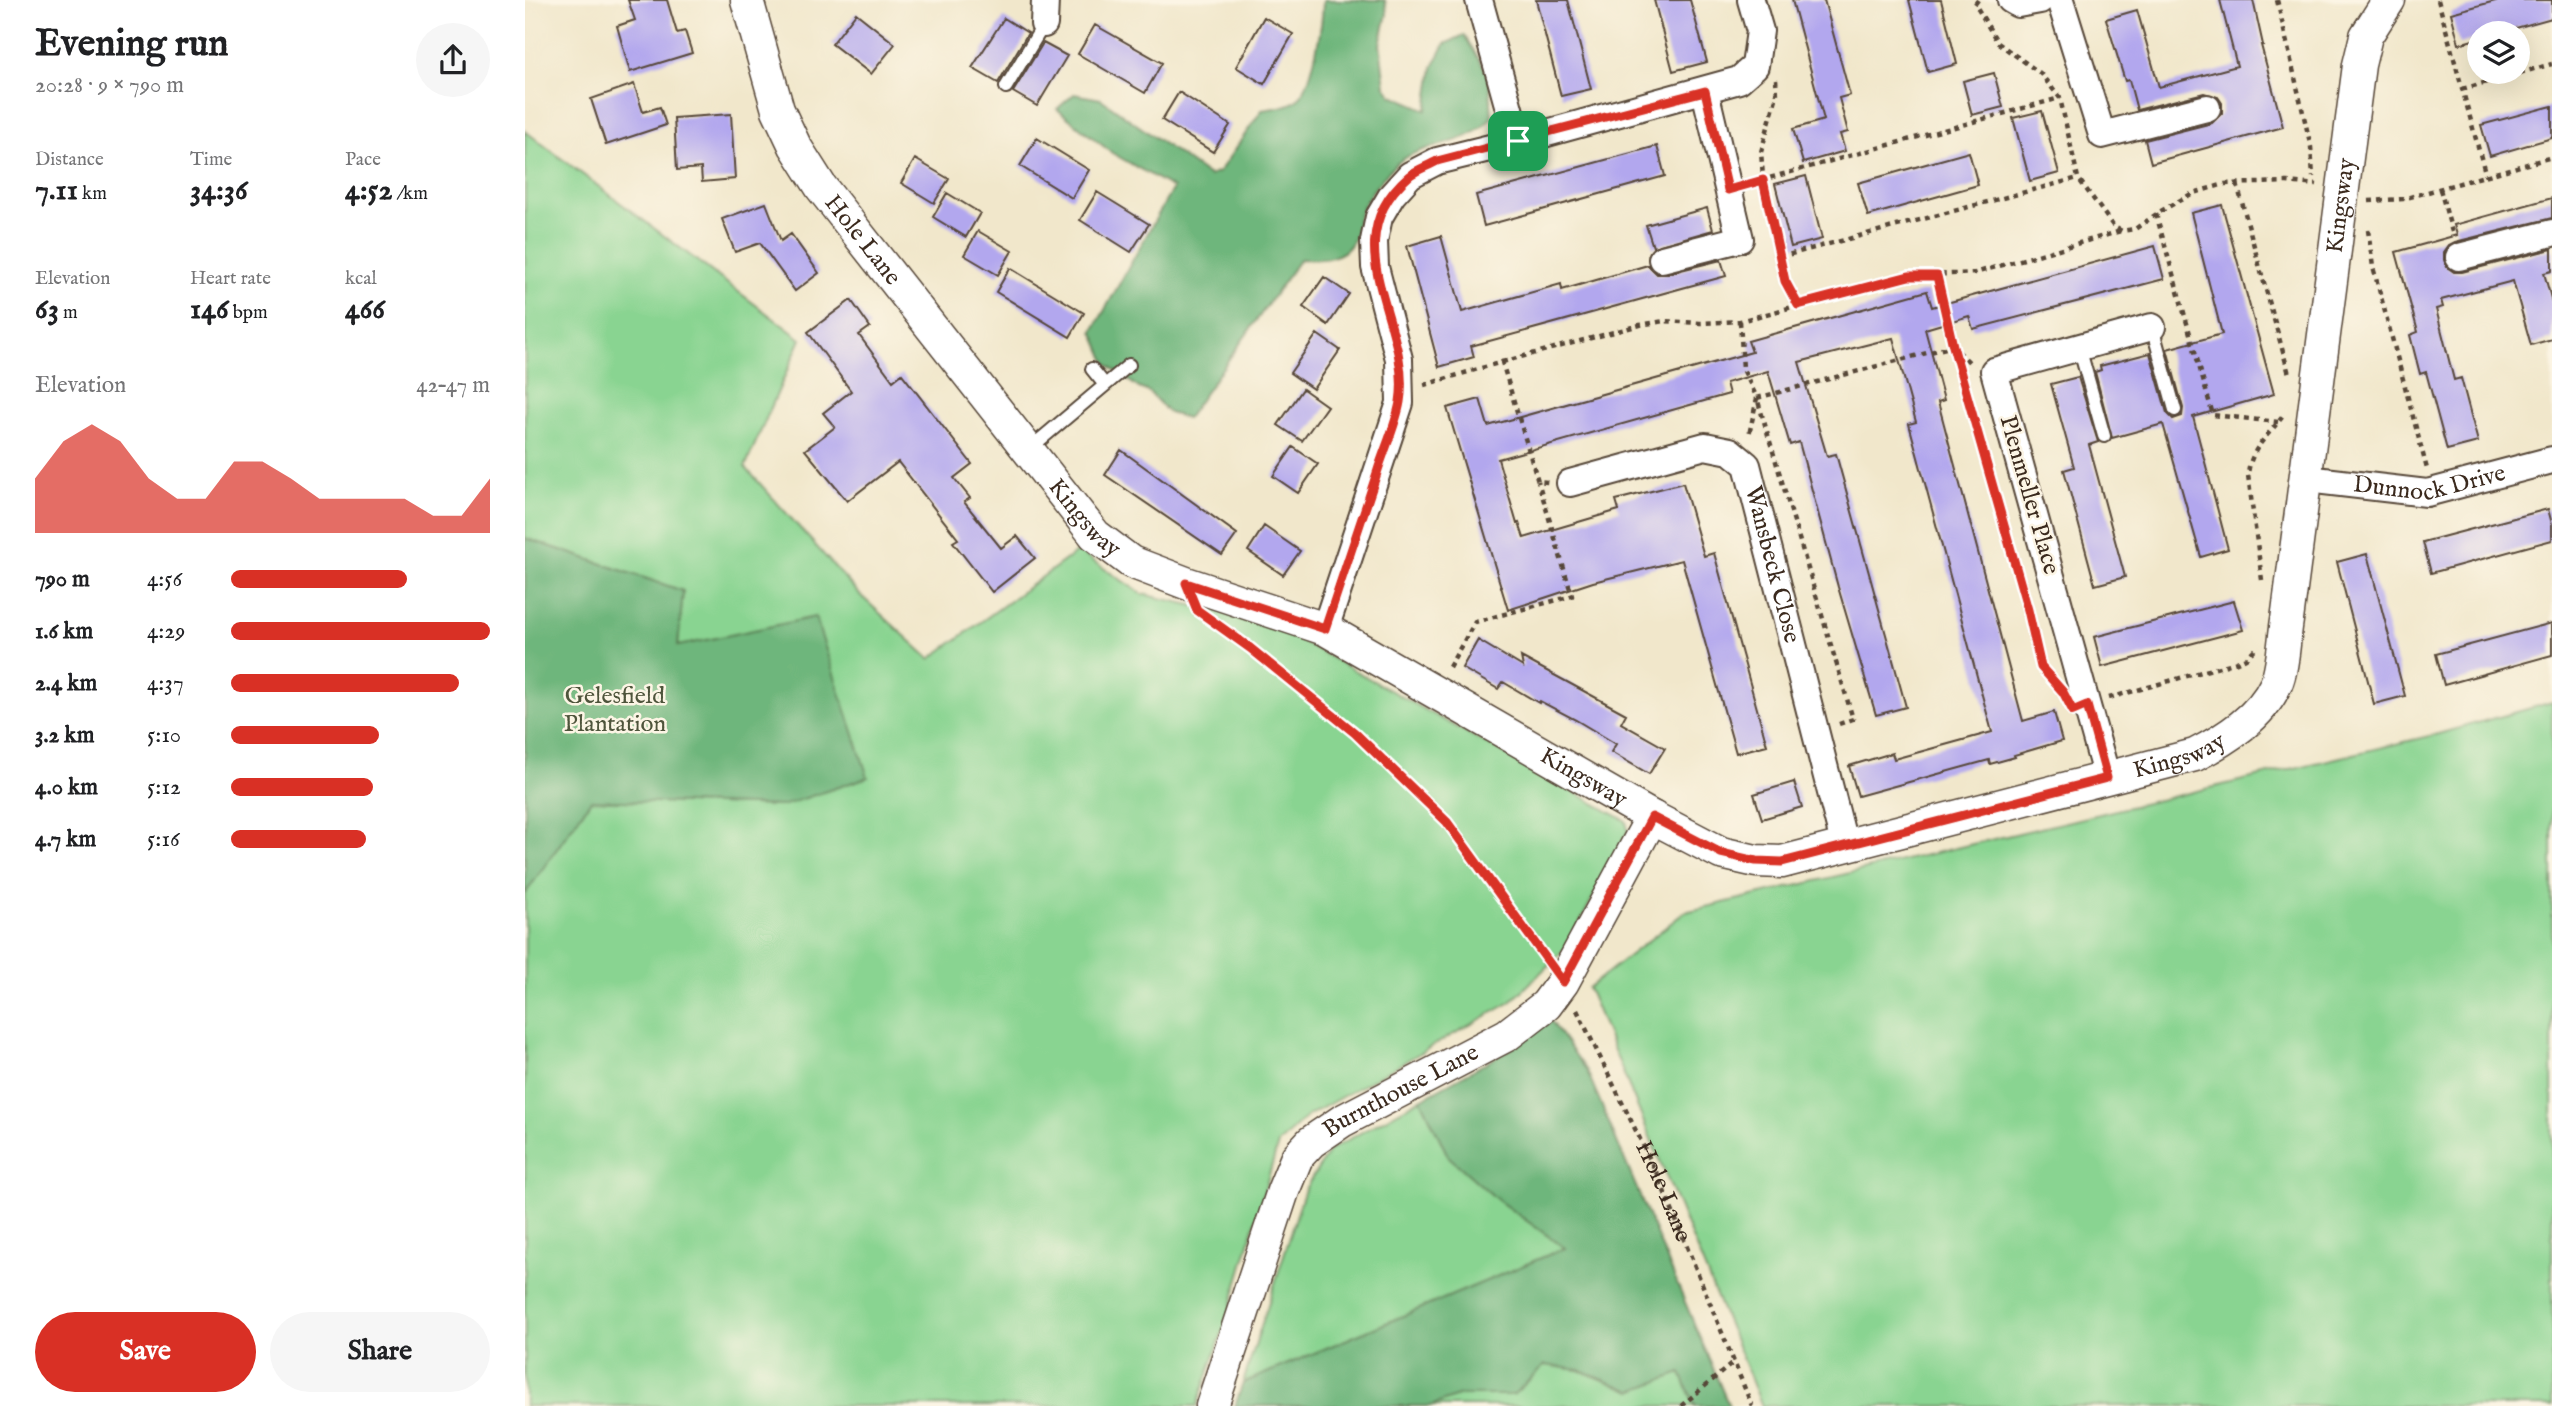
<!DOCTYPE html>
<html lang="en">
<head>
<meta charset="utf-8">
<style>
  body { margin:0; font-family:"IM FELL English",serif; background:#f6f6f6; color:#202124; height:100vh; display:flex; flex-direction:column; font-size:26px; white-space:nowrap }
  * { box-sizing:border-box; margin:0 }
  p { font-size:23px; color:#757577 }
  .icon { flex:none; width:38px; height:38px; fill:none; stroke:currentColor; stroke-width:2; stroke-linecap:round; stroke-linejoin:round }
  .map { position:relative; flex:1; overflow:hidden }
  .panel { display:flex; flex-direction:column; background:#fff; width:525px }
  .panel>* { flex:none }
  .tools { position:absolute; left:1942px; top:21px; display:grid; gap:14px }
  .tools a { display:grid; place-items:center; width:63px; height:63px; border-radius:50%; background:#fff; box-shadow:0 7px 28px #0002; font-size:35px }
  .pin { position:absolute; display:grid; place-items:center; width:60px; height:60px; color:#fff; margin:-30px; border-radius:14px; box-shadow:0 4px 10px #0006 }
  .round { display:grid; place-items:center; flex:none; width:74px; height:74px; border-radius:37px; background:#f6f6f6 }
  .overview { display:flex; align-items:center; justify-content:space-between; height:119px; padding:0 35px }
  h1 { font-size:38px; font-weight:700; line-height:52px }
  .stats { display:grid; grid-template-columns:repeat(3,1fr); gap:10px; height:119px; padding:7px 35px }
  .stats div { display:grid; align-content:center }
  .stats b { font-size:30px; font-weight:700 }
  .stats small { font-size:19px; font-weight:400 }
  .stats p { font-size:19px }
  .chart { height:196px; padding:14px 35px }
  .chart p { display:flex; justify-content:space-between }
  .chart svg { width:100%; height:126px; margin-top:7px; fill:#d93025; opacity:.7 }
  .primary-button { display:flex; gap:14px; margin-top:auto; padding:14px 35px }
  .primary-button a { flex:1; height:80px; border-radius:42px; background:#d93025; color:#fff; font-size:28px; font-weight:700; line-height:80px; text-align:center }
  .primary-button a+a { background:#f6f6f6; color:#202124 }
  ul { padding:0 35px; list-style:none; font-size:23px }
  li { display:grid; grid-template-columns:112px 84px 1fr; align-items:center; height:52px }
  li i { height:18px; border-radius:9px; background:#d93025 }
  main { display:flex; flex:1; min-height:0 }
  .map>svg:first-child { display:block }
  .green { fill:#89d491; stroke:#627f58; stroke-width:2 }
  .forest { fill:#6eb67b; stroke:#54704c; stroke-width:2 }
  .building { fill:#b2a7ee }
  .lines { fill:none; stroke-linecap:round; stroke-linejoin:round }
  .service-casing { stroke:#564638; stroke-width:16 }
  .minor-casing { stroke:#564638; stroke-width:30 }
  .tertiary-casing { stroke:#564638; stroke-width:35 }
  .path { stroke:#564638; stroke-width:4.5; stroke-dasharray:5 5; stroke-linecap:butt }
  .service { stroke:#fff; stroke-width:12 }
  .minor { stroke:#fff; stroke-width:26 }
  .tertiary { stroke:#fff; stroke-width:32 }
  .route-casing { stroke:#fff; stroke-width:14 }
  .route { stroke:#d93025; stroke-width:9 }
  .labels { text-anchor:middle; dominant-baseline:central; stroke-width:5; stroke-linejoin:round; paint-order:stroke }
  .street-label { font-size:24px; fill:#3b2a1e; stroke:#fcf5e5 }
  .park-label { font-size:24px; fill:#4e543b; stroke:#fcf5e5 }
</style>
</head>
<body>
<main>
<section class="panel">
<div class="overview"><div><h1>Evening run</h1><p>20:28 · 9 × 790 m</p></div><a class="round"><svg class="icon" aria-label="share" viewBox="0 0 24 24"><path d="M12 15V3M7 8l5-5 5 5M5 13v7h14v-7"/></svg></a></div>
<div class="stats">
<div><p>Distance</p><b>7.11<small> km</small></b></div>
<div><p>Time</p><b>34:36</b></div>
<div><p>Pace</p><b>4:52<small> /km</small></b></div>
</div>
<div class="stats">
<div><p>Elevation</p><b>63<small> m</small></b></div>
<div><p>Heart rate</p><b>146<small> bpm</small></b></div>
<div><p>kcal</p><b>466</b></div>
</div>
<div class="chart"><p><span>Elevation</span>42–47 m</p>
<svg viewBox="0 0 160 44" preserveAspectRatio="none"><path d="M0 44V25L10 12L20 6L30 12L40 25L50 32L60 32L70 19L80 19L90 25L100 32L110 32L120 32L130 32L140 38L150 38L160 25V44z"/></svg>
</div>
<ul>
<li><b>790 m</b>4:56<i style="width:68%"></i></li>
<li><b>1.6 km</b>4:29<i style="width:100%"></i></li>
<li><b>2.4 km</b>4:37<i style="width:88%"></i></li>
<li><b>3.2 km</b>5:10<i style="width:57%"></i></li>
<li><b>4.0 km</b>5:12<i style="width:55%"></i></li>
<li><b>4.7 km</b>5:16<i style="width:52%"></i></li>
</ul>
<div class="primary-button"><a>Save</a><a>Share</a></div>
</section>
<div class="map">
<svg width="2027" height="1406" viewBox="0 0 2027 1406">
  <rect width="100%" height="100%" fill="#fcf5e5"/>
  <filter id="ink" filterUnits="userSpaceOnUse"><feTurbulence type="fractalNoise" baseFrequency=".0143" numOctaves="2"/><feDisplacementMap in="SourceGraphic" scale="14" xChannelSelector="R" yChannelSelector="G"/><feConvolveMatrix kernelMatrix="1 2 1 2 8 2 1 2 1" color-interpolation-filters="sRGB"/></filter>
  <filter id="wash" filterUnits="userSpaceOnUse"><feTurbulence type="fractalNoise" baseFrequency=".00686" numOctaves="4" result="noise"/><feDisplacementMap in="SourceGraphic" scale="28" xChannelSelector="R" yChannelSelector="G"/><feGaussianBlur stdDeviation="1.57" result="paint"/><feColorMatrix in="noise" values="0 0 0 0 0 0 0 0 0 0 0 0 0 0 0 0 0 1.4 0 .05"/><feComposite in="paint" operator="in"/></filter>
  <g filter="url(#wash)">
    <rect width="100%" height="100%" fill="#f1e7cb"/>
    <path class="green" d="M 0,131 L 276,339 L 220,467 L 334,594 L 405,659 L 553,551 L 617,594 L 697,612 L 758,631 L 1101,821 L 1103,831 L 1042,947 L 986,1002 L 781,1117 L 753,1144 L 702,1319 L 672,1406 L 0,1406 L 0,894 L 66,800 L 257,806 L 153,646 L 158,591 L 0,538 Z
      M 2027,702 L 2027,1406 L 1237,1406 L 1063,988 L 1160,912 L 1913,734 Z
      M 896,1099 L 923,1156 L 974,1201 L 1040,1248 L 718,1383 L 780,1189 L 805,1150 Z
      M 1020,1365 L 1054,1370 L 1107,1391 L 1156,1373 L 1170,1406 L 906,1406 L 935,1395 L 988,1395 Z"/>
    <path class="forest" d="M 798,0 L 860,0 L 862,14 L 855,44 L 860,86 L 867,95 L 902,110 L 908,67 L 920,44 L 939,35 L 964,75 L 967,117 C 940,151 897,139 868,167 C 854,181 842,196 834,215 C 831,223 832,233 828,241 C 818,261 793,260 775,259 L 662,418 L 644,413 L 624,392 L 614,388 L 582,364 L 568,331 L 648,188 L 587,153 L 532,109 L 549,94 L 576,99 L 684,176 L 694,172 L 737,110 C 748,108 765,107 773,99 C 788,84 798,22 798,0 Z
      M 0,538 L 158,591 L 153,646 L 290,617 L 343,777 L 257,806 L 66,800 L 0,894 Z
      M 1026,1021 L 1062,1071 L 1204,1406 L 1170,1406 L 1156,1373 L 1107,1391 L 1054,1370 L 1020,1365 L 988,1395 L 935,1395 L 906,1406 L 710,1406 L 718,1383 L 1040,1248 L 974,1201 L 923,1156 L 896,1099 L 986,1049 Z"/>
    <g id="blocks">
      <path class="building" d="M 103,0 L 142,0 L 152,33 L 160,31 L 167,53 L 105,72 L 92,26 L 110,20 Z
        M 1011,0 L 1043,0 L 1066,89 L 1036,96 Z
        M 1129,0 L 1165,0 L 1182,62 L 1148,71 Z
        M 1267,0 L 1299,0 L 1325,95 L 1314,98 L 1323,132 L 1315,134 L 1320,151 L 1278,163 L 1268,129 L 1299,120 Z
        M 1384,0 L 1416,0 L 1432,64 L 1403,72 Z
        M 1695,0 L 1728,0 L 1738,45 L 1736,45 L 1758,127 L 1626,163 L 1620,140 L 1687,123 L 1697,113 L 1697,103 L 1693,97 L 1679,93 L 1612,110 L 1604,80 L 1600,81 L 1581,19 L 1612,10 L 1634,87 L 1712,66 Z
        M 1974,0 L 2027,0 L 2027,18 L 1973,33 L 1955,33 L 1955,38 L 1934,44 L 1926,13 Z
        M 331,13 L 370,44 L 346,74 L 307,44 Z
        M 739,17 L 768,34 L 739,84 L 711,67 Z
        M 479,18 L 503,33 L 473,83 L 447,68 Z
        M 570,25 L 637,63 L 620,93 L 553,54 Z
        M 518,43 L 542,56 L 512,106 L 488,92 Z
        M 1469,73 L 1478,107 L 1447,115 L 1438,81 Z
        M 109,84 L 118,112 L 135,107 L 141,125 L 81,145 L 66,99 Z
        M 654,92 L 705,125 L 688,152 L 637,120 Z
        M 2027,106 L 2027,138 L 1965,156 L 1956,125 Z
        M 1517,111 L 1534,173 L 1505,181 L 1488,118 Z
        M 206,114 L 210,179 L 177,182 L 176,168 L 152,170 L 149,118 Z
        M 512,138 L 564,170 L 547,198 L 495,166 Z
        M 1132,146 L 1140,176 L 959,226 L 951,195 Z
        M 1444,152 L 1453,185 L 1343,216 L 1333,183 Z
        M 390,159 L 424,179 L 409,203 L 376,183 Z
        M 1281,176 L 1297,239 L 1266,247 L 1250,184 Z
        M 572,192 L 624,224 L 606,252 L 555,220 Z
        M 422,193 L 455,213 L 441,237 L 408,217 Z
        M 2027,198 L 2027,218 L 1930,242 L 1924,245 L 1919,252 L 1919,260 L 1922,267 L 1929,272 L 1937,272 L 2027,249 L 2027,271 L 2019,273 L 2027,302 L 2027,339 L 2006,345 L 1988,281 L 1916,300 L 1918,307 L 1911,309 L 1929,380 L 1936,378 L 1953,442 L 1922,450 L 1901,372 L 1895,374 L 1885,335 L 1893,332 L 1871,252 L 1932,235 L 1929,225 Z
        M 241,203 L 256,241 L 266,234 L 294,273 L 270,291 L 235,243 L 210,252 L 197,219 Z
        M 1697,205 L 1749,394 L 1668,417 L 1703,549 L 1676,557 L 1638,424 L 1587,438 L 1570,372 L 1576,370 L 1575,366 L 1625,353 L 1642,413 L 1648,419 L 1657,416 L 1658,408 L 1642,349 L 1697,334 L 1666,213 Z
        M 1182,208 L 1188,230 L 1128,247 L 1121,225 Z
        M 453,231 L 487,251 L 473,275 L 439,255 Z
        M 916,236 L 937,312 L 1036,284 L 1037,290 L 1123,265 L 1132,274 L 1140,274 L 1196,260 L 1201,276 L 946,346 L 949,357 L 914,367 L 882,246 Z
        M 1630,246 L 1639,279 L 1448,329 L 1444,316 L 1400,329 L 1419,400 L 1413,402 L 1498,721 L 1529,712 L 1537,741 L 1489,755 L 1490,757 L 1465,764 L 1464,760 L 1333,796 L 1324,766 L 1367,753 L 1369,759 L 1467,732 L 1384,424 L 1391,422 L 1368,338 L 1274,362 L 1302,456 L 1311,454 L 1381,707 L 1351,715 L 1313,587 L 1274,442 L 1265,445 L 1243,371 L 1201,383 L 1204,394 L 973,459 L 992,524 L 994,523 L 999,538 L 1094,510 L 1091,500 L 1158,483 L 1179,556 L 1189,553 L 1242,745 L 1211,753 L 1157,560 L 1068,582 L 983,610 L 922,408 L 955,399 L 963,426 L 1227,352 L 1223,341 L 1402,291 L 1407,307 Z
        M 485,268 L 559,313 L 545,337 L 471,292 Z
        M 799,277 L 824,294 L 803,325 L 778,307 Z
        M 326,300 L 345,327 L 334,335 L 368,381 L 377,374 L 447,464 L 429,478 L 445,498 L 439,502 L 476,548 L 492,536 L 510,558 L 467,592 L 428,542 L 433,539 L 373,462 L 322,501 L 280,450 L 310,427 L 298,413 L 326,391 L 283,332 Z
        M 792,334 L 815,350 L 788,389 L 765,373 Z
        M 1553,377 L 1573,442 L 1564,445 L 1600,577 L 1570,585 L 1539,470 L 1549,467 L 1526,384 Z
        M 778,389 L 802,406 L 777,441 L 753,425 Z
        M 768,447 L 793,464 L 773,493 L 748,476 Z
        M 596,450 L 712,534 L 697,555 L 580,475 Z
        M 2023,509 L 2027,524 L 2027,540 L 1906,573 L 1898,542 Z
        M 739,526 L 775,551 L 758,575 L 723,551 Z
        M 1842,554 L 1880,696 L 1849,704 L 1812,562 Z
        M 1709,601 L 1718,630 L 1577,667 L 1569,637 Z
        M 2027,623 L 2027,655 L 1919,685 L 1911,654 Z
        M 953,640 L 998,667 L 996,657 L 1101,714 L 1096,723 L 1140,748 L 1124,774 L 1086,752 L 1091,744 L 1051,720 L 1015,701 L 1014,703 L 978,682 L 973,689 L 937,668 Z
        M 1269,782 L 1277,807 L 1237,819 L 1229,794 Z"/>
    </g>
  </g>
  <g filter="url(#ink)">
    <use href="#blocks" fill-opacity="0" stroke="#564638" stroke-width="2"/>
    <g class="lines">
      <g class="service-casing">
        <path id="service" d="M 481,87 L 519,24
          M 1627,327 L 1650,410
          M 1554,347 L 1579,436
          M 567,369 L 580,385
          M 503,450 L 604,365"/>
      </g>
      <g class="minor-casing">
        <g id="minor">
          <path d="M 1486,0 L 1493,4 L 1515,0"/>
          <path d="M 1535,0 L 1577,135 L 1682,108"/>
          <path d="M 519,24 L 520,0"/>
          <path d="M 993,141 L 1214,80 L 1230,66 L 1235,31 L 1226,0"/>
          <path d="M 1934,257 L 2027,233"/>
          <path d="M 1137,259 L 1215,239 L 1180,91"/>
          <path id="s2" d="M 1782,479 L 1902,493 L 2027,460"/>
          <path id="s3" d="M 1045,483 L 1180,446 L 1205,451 L 1222,465 L 1320,847"/>
          <path d="M 800,629 L 875,403 L 874,359 L 850,267 L 849,241 L 854,217 L 867,195 L 885,175 L 912,161 L 993,141 L 954,0"/>
          <path d="M 1582,778 L 1469,371 L 1627,327"/>
        </g>
      </g>
      <g class="tertiary-casing">
        <g id="tertiary">
          <path id="s4" d="M 222,0 L 253,110 L 270,146 L 296,187 L 570,535 L 606,562 L 661,583 L 800,629 L 1127,817 L 1196,853 L 1231,861 L 1257,862 L 1670,755 C 1701,739 1736,717 1751,684 C 1758,669 1759,638 1762,620 L 1834,65 L 1841,36 L 1864,0"/>
          <path id="s5" d="M 687,1406 L 758,1191 L 772,1157 L 786,1142 L 817,1121 L 982,1035 L 1021,1005 L 1038,982 L 1127,817"/>
        </g>
      </g>
      <g class="path">
        <path d="M 1453,0 L 1450,4 L 1473,43 L 1515,73 L 1535,98 L 1553,178 L 1589,227 L 1597,231 L 1610,229 L 1636,211 L 1668,193 L 1700,184 L 1762,182 L 1792,185"/>
        <path d="M 1752,0 L 1786,147 L 1788,177"/>
        <path d="M 1913,0 L 1961,176"/>
        <path d="M 1251,79 L 1252,95 L 1236,152 L 1239,189 L 1260,281 L 1273,305"/>
        <path d="M 1937,89 L 2027,64"/>
        <path d="M 1226,183 L 1535,98"/>
        <path d="M 1712,184 L 1764,374"/>
        <path d="M 1915,189 L 1927,232"/>
        <path d="M 1844,201 L 1878,199 L 2027,157"/>
        <path d="M 1631,214 L 1688,415 L 1753,422"/>
        <path d="M 1843,230 L 1848,267 L 1902,469"/>
        <path d="M 1255,257 L 1553,178"/>
        <path d="M 1412,276 C 1436,379 1466,480 1495,582 C 1502,610 1507,657 1525,677"/>
        <path d="M 1215,321 L 1218,369 L 1232,398 L 1224,435"/>
        <path d="M 977,362 L 1115,325 L 1139,321 L 1175,323 L 1215,321 L 1384,276 L 1450,273 L 1596,231"/>
        <path d="M 899,385 L 977,362 L 1013,481 L 1023,482"/>
        <path d="M 1737,580 L 1723,475 C 1725,449 1743,436 1758,416"/>
        <path d="M 696,627 L 830,733 L 922,823 L 1020,958"/>
        <path d="M 924,667 L 950,622 L 1047,596 L 1013,481"/>
        <path d="M 1584,698 L 1712,662 L 1721,658 L 1730,649"/>
        <path d="M 1314,724 L 1328,719 L 1232,398 L 1428,346 L 1445,363"/>
        <path id="s1" d="M 1052,1010 L 1133,1176 L 1227,1406"/>
        <path d="M 1156,1406 L 1209,1362"/>
      </g>
      <use href="#service" class="service"/>
      <use href="#minor" class="minor"/>
      <use href="#tertiary" class="tertiary"/>
    </g>
  </g>
  <g class="lines" filter="url(#ink)">
    <g class="route-casing">
      <path id="route" d="M 1180,91 L 1203,190 L 1238,180 L 1260,281 L 1273,305 L 1384,276 L 1412,276 L 1428,346 L 1503,610 L 1516,667 L 1538,692 L 1548,711 L 1562,705 L 1582,778 L 1257,862 L 1231,861 L 1196,853 L 1127,817 L 1038,982 L 922,822 L 830,733 L 725,648 L 672,610 L 661,583 L 800,629 C 817,577 835,525 852,473 C 859,450 871,425 875,402 C 888,323 805,244 884,176 C 891,170 903,166 912,161 Z"/>
    </g>
    <use href="#route" class="route"/>
  </g>
  <g class="labels">
    <g class="street-label">
      <text stroke="none"><textPath href="#s4" startOffset="2432">Kingsway</textPath></text>
      <text stroke="none"><textPath href="#s4" startOffset="270">Hole Lane</textPath></text>
      <text stroke="none"><textPath href="#s2" startOffset="124">Dunnock Drive</textPath></text>
      <text transform="translate(1504 495) rotate(74)">Plenmeller Place</text>
      <text stroke="none"><textPath href="#s4" startOffset="626">Kingsway</textPath></text>
      <text stroke="none"><textPath href="#s3" startOffset="290">Wansbeck Close</textPath></text>
      <text stroke="none"><textPath href="#s4" startOffset="1824">Kingsway</textPath></text>
      <text stroke="none"><textPath href="#s4" startOffset="1194">Kingsway</textPath></text>
      <text stroke="none"><textPath href="#s5" startOffset="387">Burnthouse Lane</textPath></text>
      <text stroke="none"><textPath href="#s1" startOffset="201">Hole Lane</textPath></text>
    </g>
    <g class="park-label">
      <text x="90" y="696">Gelesfield<tspan x="90" dy="28">Plantation</tspan></text>
    </g>
  </g>
</svg>
<div class="tools">
<a><svg class="icon" aria-label="layers" viewBox="0 0 24 24"><path d="M12 4l9 5-9 5-9-5zM3 14l9 5 9-5"/></svg></a>
</div>
<div class="pin" style="left:993px;top:141px;background:#1e9e55"><svg class="icon" aria-label="arrive" viewBox="0 0 24 24"><path d="M6 21V4h12l-3 4 3 4H6"/></svg></div>
</div>
</main>
</body>
</html>
